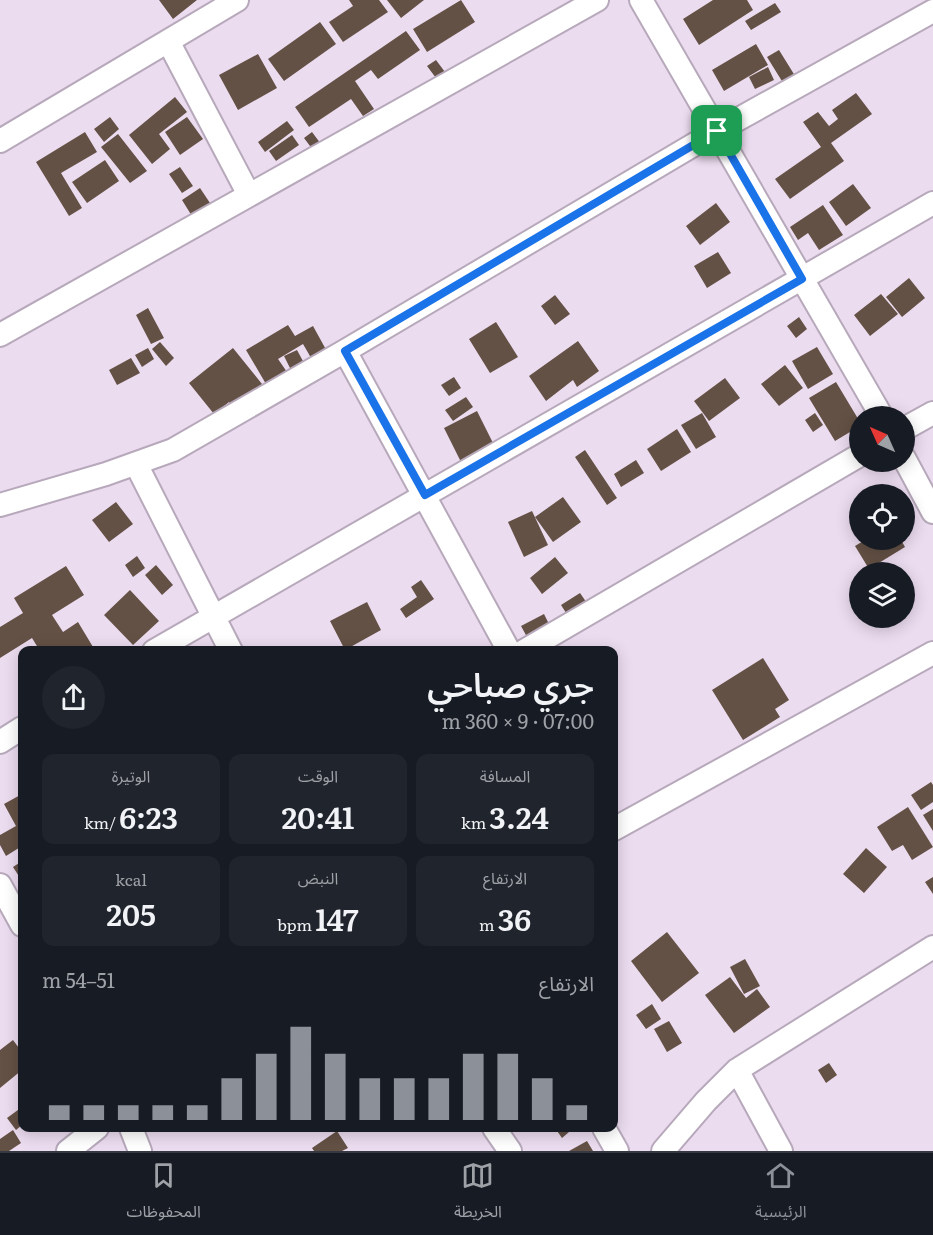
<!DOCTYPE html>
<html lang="ar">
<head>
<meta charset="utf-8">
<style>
  body { margin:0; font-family:Literata,"Noto Sans Arabic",serif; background:#20242c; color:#f1f3f6; direction:rtl; height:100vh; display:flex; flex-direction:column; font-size:22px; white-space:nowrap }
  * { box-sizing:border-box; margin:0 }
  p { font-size:20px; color:#9ea1a6 }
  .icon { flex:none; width:33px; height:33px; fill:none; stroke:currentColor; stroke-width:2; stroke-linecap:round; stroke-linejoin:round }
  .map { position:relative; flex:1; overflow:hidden; direction:ltr }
  .sheet { position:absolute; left:18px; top:646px; width:600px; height:486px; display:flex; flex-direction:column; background:#171b24; border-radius:12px; box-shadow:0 3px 15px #0003; direction:rtl }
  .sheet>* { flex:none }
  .needle { width:39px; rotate:315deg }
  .tools { position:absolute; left:849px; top:406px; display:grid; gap:12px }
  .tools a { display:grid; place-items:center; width:66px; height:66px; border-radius:50%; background:#171b24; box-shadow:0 3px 15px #0003; font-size:30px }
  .pin { position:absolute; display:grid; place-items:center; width:51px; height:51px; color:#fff; margin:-26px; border-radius:12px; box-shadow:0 3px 9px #0006 }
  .round { display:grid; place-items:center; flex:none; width:63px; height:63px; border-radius:32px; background:#20242c }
  .overview { display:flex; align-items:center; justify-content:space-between; height:102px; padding:0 24px }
  h1 { font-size:33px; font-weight:600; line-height:45px }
  .figures { display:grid; grid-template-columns:repeat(3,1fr); gap:9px; height:102px; padding:6px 24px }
  .figures div { display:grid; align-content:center; border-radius:12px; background:#20242c; text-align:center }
  .figures b { font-size:30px; font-weight:600 }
  .figures small { font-size:16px; font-weight:400 }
  .figures p { font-size:16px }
  .chart { height:168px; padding:12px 24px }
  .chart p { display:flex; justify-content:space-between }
  .chart svg { width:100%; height:108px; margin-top:6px; stroke:#8c9099; stroke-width:6 }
  .menu { display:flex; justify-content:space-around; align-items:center; height:84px; border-top:2px solid #363941; background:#171b24; font-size:16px; color:#9ea1a6 }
  .menu a { display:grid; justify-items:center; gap:3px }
  .menu .current { color:#8c9099 }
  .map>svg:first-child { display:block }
  .building { fill:#645145 }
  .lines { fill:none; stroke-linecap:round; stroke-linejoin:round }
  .minor-casing { stroke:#b7a9bb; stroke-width:26 }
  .minor { stroke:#fff; stroke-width:22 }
  .route-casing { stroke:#fff; stroke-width:12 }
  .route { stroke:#1a73e8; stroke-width:8 }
</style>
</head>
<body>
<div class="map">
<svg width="933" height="1151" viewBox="0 0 933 1151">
  <rect width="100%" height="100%" fill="#ecdcf0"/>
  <path class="building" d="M 159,0 L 197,0 L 173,19 Z
    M 349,0 L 379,0 L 388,12 L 343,42 L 329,22 L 353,6 Z
    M 387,0 L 424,0 L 401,18 Z
    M 461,0 L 475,22 L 427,52 L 413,29 Z
    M 713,0 L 747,0 L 753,10 L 699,45 L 683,19 Z
    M 775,3 L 781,12 L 751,30 L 745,21 Z
    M 320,22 L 336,44 L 284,81 L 268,59 Z
    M 406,31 L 420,50 L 378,79 L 371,70 L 355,81 L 374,109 L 363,116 L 351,99 L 309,127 L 295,107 Z
    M 756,44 L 768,65 L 724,91 L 712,70 Z
    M 779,50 L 797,79 L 785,86 L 767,57 Z
    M 258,54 L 277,88 L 238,110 L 219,75 Z
    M 436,60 L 445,72 L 436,78 L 427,66 Z
    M 768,67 L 774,80 L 755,89 L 749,77 Z
    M 856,93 L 872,114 L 831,143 L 844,161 L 790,199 L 775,179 L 821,147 L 803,122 L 818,112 L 829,126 L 838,119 L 832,110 Z
    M 175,97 L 187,112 L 159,134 L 170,149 L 152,164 L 129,135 Z
    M 110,117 L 119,129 L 104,142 L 94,129 Z
    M 187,117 L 203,139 L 180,155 L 165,132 Z
    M 287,121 L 294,130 L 265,152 L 258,142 Z
    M 85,132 L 97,152 L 61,173 L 82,208 L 69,216 L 36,162 Z
    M 312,132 L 321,144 L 313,150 L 304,138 Z
    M 118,134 L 147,171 L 130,183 L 101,147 Z
    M 292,135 L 299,145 L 276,161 L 269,151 Z
    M 105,160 L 119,181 L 87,203 L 72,182 Z
    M 180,167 L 193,186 L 182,193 L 169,174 Z
    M 853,184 L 871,208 L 846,226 L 829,202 Z
    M 200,188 L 214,209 L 195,221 L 182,200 Z
    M 716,203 L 730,222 L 700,245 L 686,226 Z
    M 823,205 L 843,235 L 819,250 L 808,233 L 798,240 L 790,227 Z
    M 718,252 L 731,273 L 707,288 L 694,266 Z
    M 909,278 L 925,298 L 902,317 L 886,297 Z
    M 881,294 L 898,314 L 870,336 L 854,315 Z
    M 555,295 L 570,314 L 555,325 L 541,306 Z
    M 148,308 L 164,338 L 151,344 L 136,315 Z
    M 799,317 L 807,329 L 796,338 L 787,326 Z
    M 496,322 L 518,357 L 490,373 L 469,339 Z
    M 288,325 L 295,336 L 313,326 L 329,355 L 314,363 L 303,344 L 278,359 L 287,372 L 266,384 L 246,350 Z
    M 578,341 L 599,371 L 577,387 L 573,380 L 546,401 L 529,376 Z
    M 160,342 L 174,358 L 166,366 L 152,349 Z
    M 817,347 L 833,374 L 808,389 L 792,361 Z
    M 148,348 L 154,359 L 142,367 L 135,355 Z
    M 233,348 L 262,384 L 233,408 L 229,402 L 214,414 L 189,383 Z
    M 297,350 L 304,363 L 291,370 L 284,356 Z
    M 131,358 L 140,373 L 117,385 L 109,370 Z
    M 785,365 L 803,388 L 779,406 L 761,384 Z
    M 454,377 L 461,388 L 449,396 L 441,385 Z
    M 725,378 L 740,398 L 709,421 L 694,401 Z
    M 836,382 L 860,422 L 860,426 L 835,441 L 809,398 Z
    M 466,397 L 473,407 L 453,421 L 445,410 Z
    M 477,411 L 499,455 L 466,472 L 444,428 Z
    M 702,413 L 716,437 L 696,449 L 681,425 Z
    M 815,413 L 823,425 L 813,432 L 805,420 Z
    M 677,429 L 691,452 L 661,471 L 647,449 Z
    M 585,450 L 617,498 L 607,505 L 575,457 Z
    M 636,460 L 644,473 L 621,487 L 614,474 Z
    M 563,497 L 581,522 L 553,542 L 535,517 Z
    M 116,502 L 133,524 L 109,542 L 92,520 Z
    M 532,511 L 548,545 L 524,557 L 508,522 Z
    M 865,540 L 901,540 L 905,547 L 869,569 L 855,546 Z
    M 137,556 L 145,568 L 133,577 L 125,565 Z
    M 555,557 L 568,573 L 542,594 L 530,578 Z
    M 156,565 L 173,585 L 162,595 L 145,575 Z
    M 66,566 L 84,595 L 52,615 L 63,632 L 78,622 L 93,647 L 87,651 L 40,651 L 32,638 L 0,658 L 0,627 L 23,613 L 14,598 Z
    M 421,580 L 434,599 L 406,618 L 400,609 L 417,597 L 411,587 Z
    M 130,590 L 159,621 L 133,645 L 104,615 Z
    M 580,593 L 589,606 L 570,619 L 561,605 Z
    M 367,602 L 381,630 L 345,650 L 330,621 Z
    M 544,614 L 550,626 L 527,637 L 521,626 Z
    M 763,658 L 789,700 L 775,709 L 780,717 L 743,740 L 712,690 Z
    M 931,782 L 933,785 L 933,802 L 921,810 L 911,795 Z
    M 22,794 L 22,846 L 6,856 L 0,845 L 0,835 L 16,826 L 4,804 Z
    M 908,807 L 933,847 L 912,860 L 903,845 L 892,851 L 877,827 Z
    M 933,809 L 933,831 L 923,815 Z
    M 866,848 L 887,867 L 864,893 L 843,874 Z
    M 22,861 L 22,881 L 13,867 Z
    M 933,877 L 933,894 L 925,882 Z
    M 667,932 L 699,973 L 662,1002 L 631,961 Z
    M 745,959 L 760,986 L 744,994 L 730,967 Z
    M 730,977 L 746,998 L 757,989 L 770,1007 L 734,1033 L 705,995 Z
    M 652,1004 L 661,1019 L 646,1029 L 636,1015 Z
    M 669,1021 L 682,1043 L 667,1052 L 654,1029 Z
    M 13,1040 L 22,1052 L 22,1070 L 0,1088 L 0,1050 Z
    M 829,1063 L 837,1075 L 826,1083 L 818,1070 Z
    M 22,1107 L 22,1125 L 16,1130 L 7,1118 Z
    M 555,1128 L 566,1128 L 569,1132 L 562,1138 Z
    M 13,1130 L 21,1143 L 9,1151 L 0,1151 L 0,1139 Z
    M 337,1131 L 348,1148 L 342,1151 L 314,1151 L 312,1148 Z
    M 587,1141 L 593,1151 L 569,1151 Z"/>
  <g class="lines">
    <g class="minor-casing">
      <path id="minor" d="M 641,0 L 882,417
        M 168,41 L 249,195
        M 0,141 L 237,0
        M 0,335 L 597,0
        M 345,351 L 509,651
        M 904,429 L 933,413
        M 904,458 L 933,512
        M 136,464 L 231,651
        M 0,505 L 106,474 L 173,450 L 345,351 L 717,131 L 933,11
        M 154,651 L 933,203
        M 524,651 L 860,455
        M 0,742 L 22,728
        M 614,829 L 933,653
        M 0,885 L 22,925
        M 737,1070 L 781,1151
        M 131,1128 L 140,1151
        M 494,1128 L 510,1151
        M 604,1128 L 617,1151
        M 68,1151 L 97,1128
        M 663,1151 L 706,1101 L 737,1070 L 933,947"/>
    </g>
    <use href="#minor" class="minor"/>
  </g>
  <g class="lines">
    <g class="route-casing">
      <path id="route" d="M 717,131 L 802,279 L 425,495 L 345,351 Z"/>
    </g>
    <use href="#route" class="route"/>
  </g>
</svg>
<div class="tools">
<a><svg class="needle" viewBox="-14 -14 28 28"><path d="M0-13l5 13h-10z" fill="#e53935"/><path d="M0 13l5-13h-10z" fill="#9ea1a6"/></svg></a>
<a><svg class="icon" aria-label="locate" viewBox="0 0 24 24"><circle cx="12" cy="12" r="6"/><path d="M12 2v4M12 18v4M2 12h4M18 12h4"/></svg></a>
<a><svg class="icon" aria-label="layers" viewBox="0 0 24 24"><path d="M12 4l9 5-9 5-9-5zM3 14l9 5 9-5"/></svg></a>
</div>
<div class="pin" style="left:717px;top:131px;background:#1e9e55"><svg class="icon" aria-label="arrive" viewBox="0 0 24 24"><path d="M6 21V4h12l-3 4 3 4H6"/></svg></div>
<section class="sheet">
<div class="overview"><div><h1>جري صباحي</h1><p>07:00 · 9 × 360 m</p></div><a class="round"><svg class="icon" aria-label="share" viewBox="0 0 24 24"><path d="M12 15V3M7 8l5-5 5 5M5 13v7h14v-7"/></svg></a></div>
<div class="figures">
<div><p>المسافة</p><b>3.24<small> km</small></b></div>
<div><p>الوقت</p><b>20:41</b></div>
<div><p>الوتيرة</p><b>6:23<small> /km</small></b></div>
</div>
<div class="figures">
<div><p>الارتفاع</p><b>36<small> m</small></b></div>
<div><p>النبض</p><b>147<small> bpm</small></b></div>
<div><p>kcal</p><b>205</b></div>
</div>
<div class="chart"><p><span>الارتفاع</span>51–54 m</p>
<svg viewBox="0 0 160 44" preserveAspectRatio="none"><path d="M5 44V38M15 44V38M25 44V38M35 44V38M45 44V38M55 44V27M65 44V17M75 44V6M85 44V17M95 44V27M105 44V27M115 44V27M125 44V17M135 44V17M145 44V27M155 44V38"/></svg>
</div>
</section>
</div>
<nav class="menu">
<a class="current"><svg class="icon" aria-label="home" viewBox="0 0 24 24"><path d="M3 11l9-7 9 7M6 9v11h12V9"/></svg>الرئيسية</a>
<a><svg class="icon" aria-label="map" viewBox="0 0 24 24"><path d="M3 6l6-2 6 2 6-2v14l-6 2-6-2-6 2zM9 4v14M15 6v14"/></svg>الخريطة</a>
<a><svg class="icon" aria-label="saved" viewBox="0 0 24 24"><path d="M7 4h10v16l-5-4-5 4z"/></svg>المحفوظات</a>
</nav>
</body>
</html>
